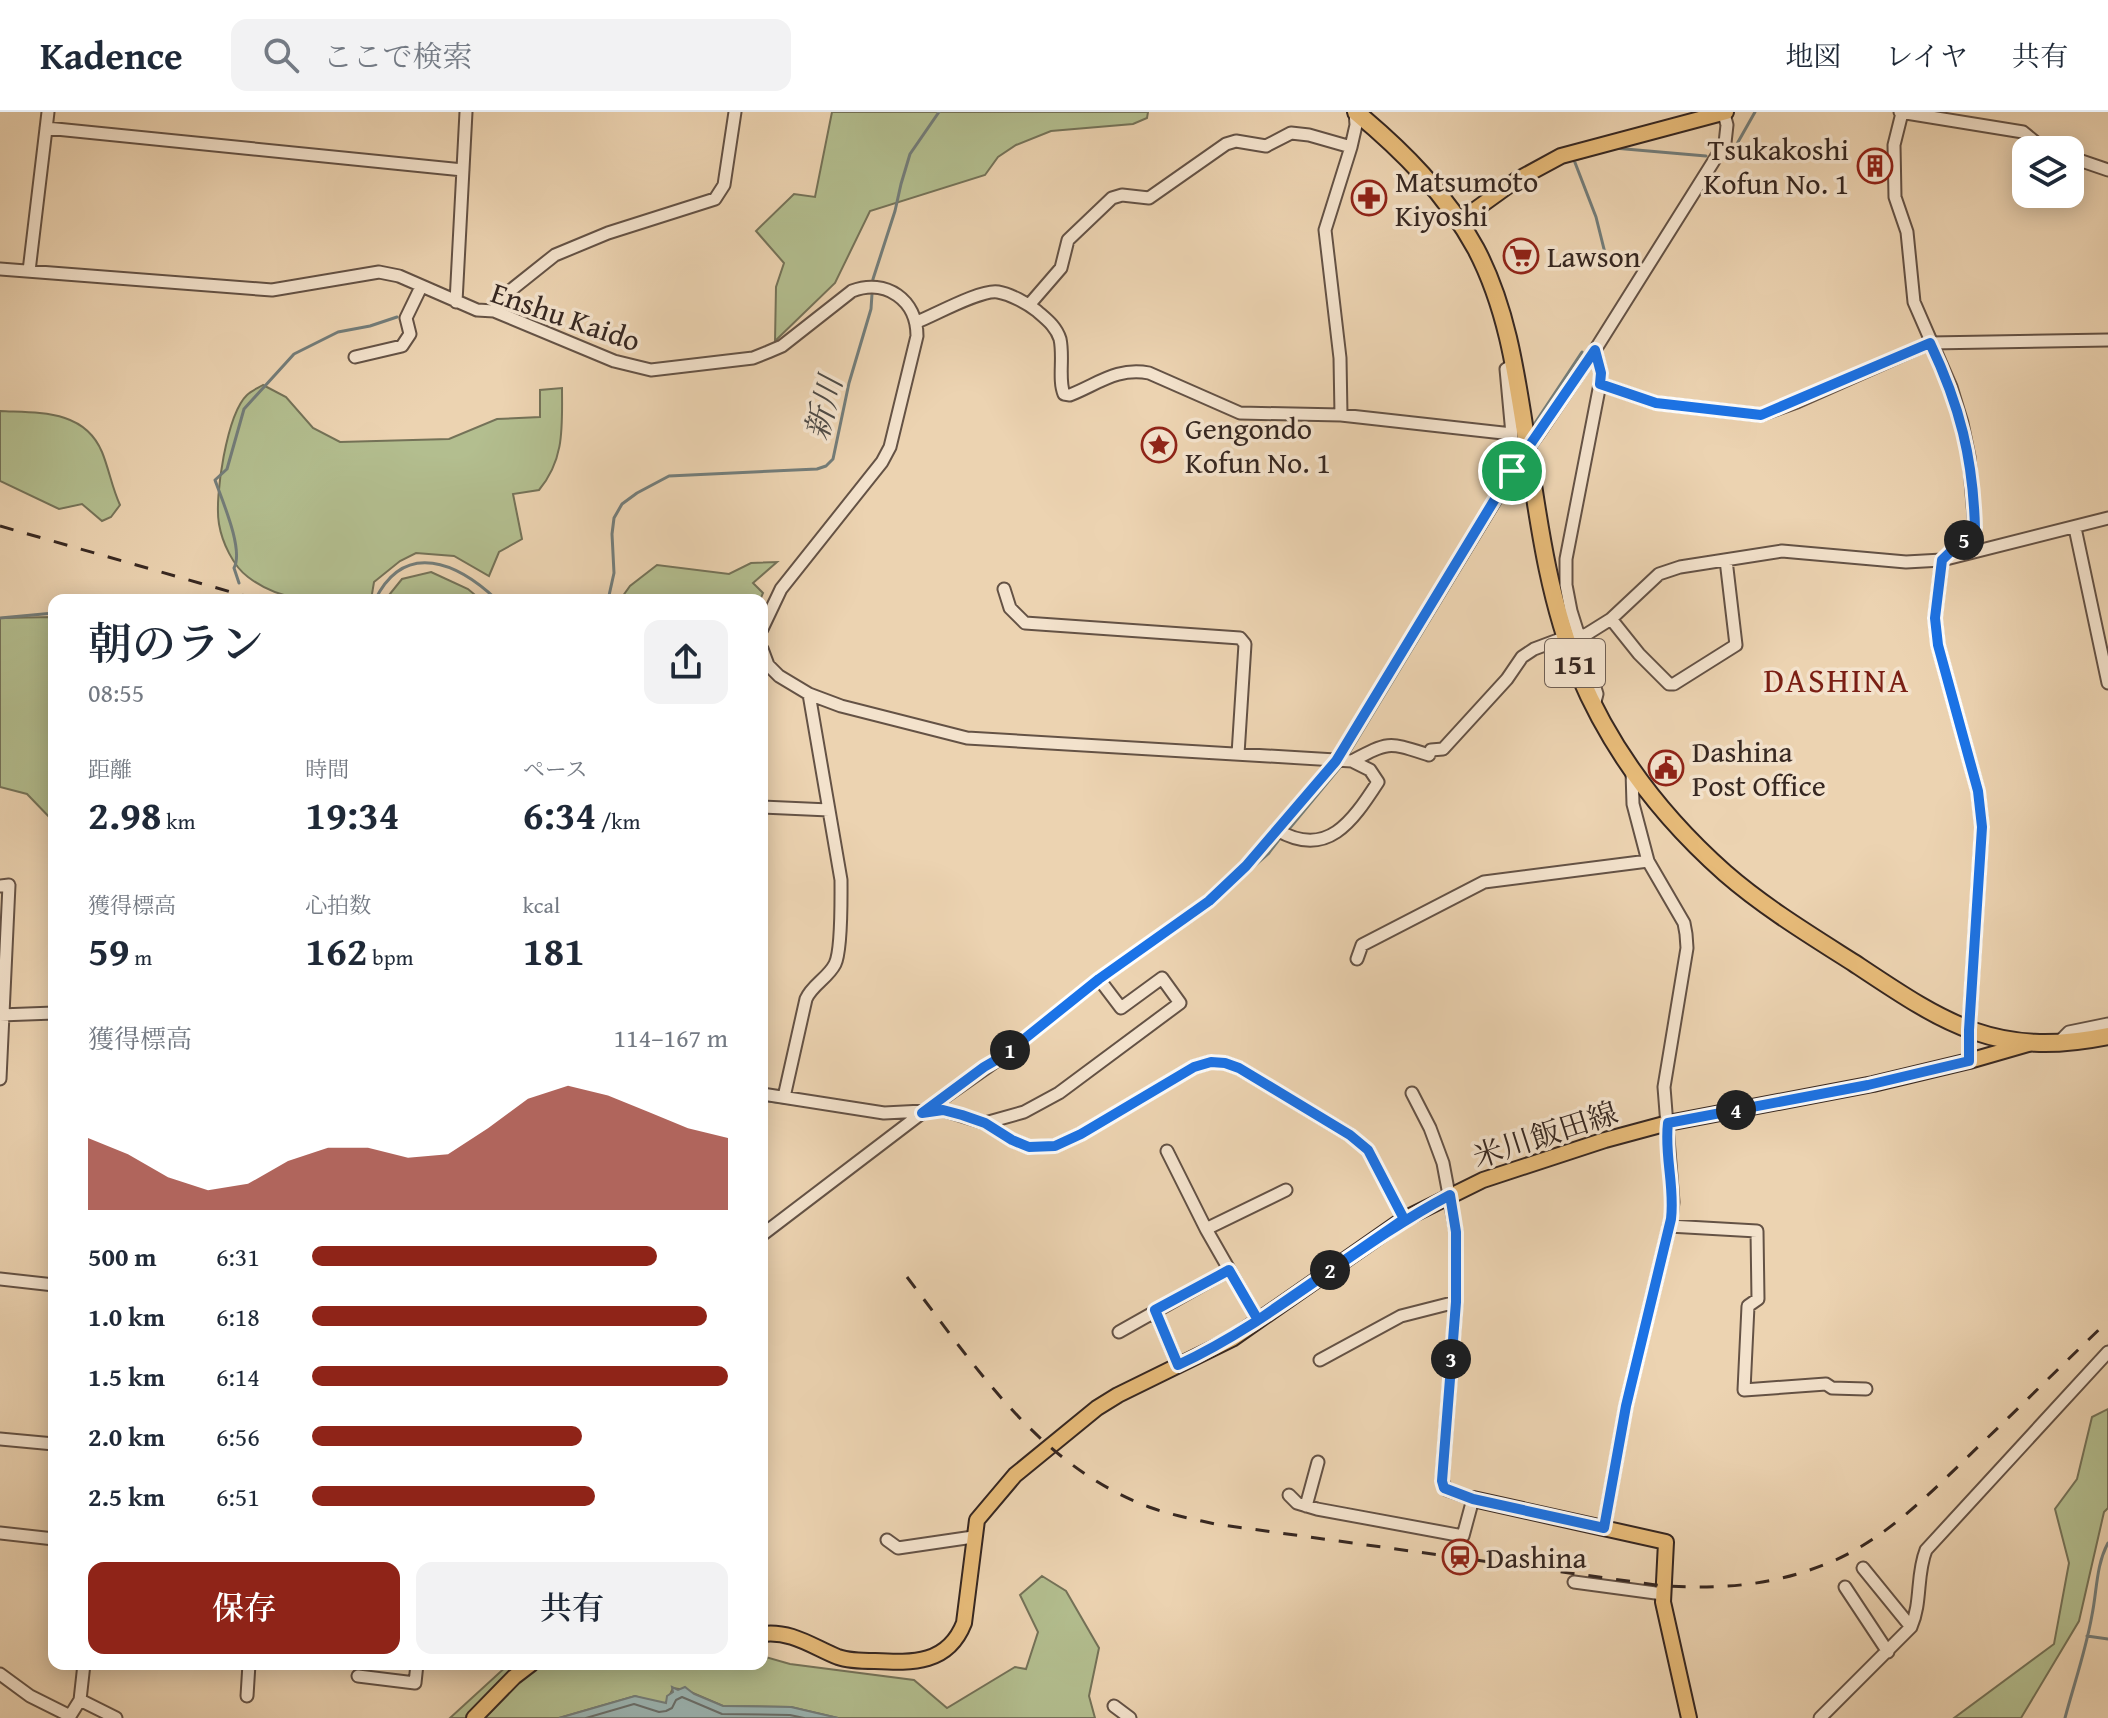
<!DOCTYPE html>
<html lang="ja">
<head>
<meta charset="utf-8">
<style>
  body { margin:0; font-family:"Gentium Book Plus","Noto Serif JP",serif; background:#f2f2f3; color:#1f2937; height:100vh; display:flex; flex-direction:column; font-size:30px; white-space:nowrap }
  * { box-sizing:border-box; margin:0 }
  p { font-size:26px; color:#747a83 }
  .icon { flex:none; width:44px; height:44px; fill:none; stroke:currentColor; stroke-width:2; stroke-linecap:round; stroke-linejoin:round }
  .map { position:relative; flex:1; overflow:hidden }
  .details { position:absolute; left:48px; top:482px; width:720px; height:1076px; display:flex; flex-direction:column; background:#fff; border-radius:16px; box-shadow:0 4px 20px #0003 }
  .details>* { flex:none }
  .buttons { position:absolute; left:2012px; top:24px; display:grid; gap:16px }
  .buttons a { display:grid; place-items:center; width:72px; height:72px; border-radius:16px; background:#fff; box-shadow:0 4px 20px #0003; font-size:40px }
  .pin { position:absolute; display:grid; place-items:center; width:68px; height:68px; color:#fff; margin:-34px; border:4px solid #fff; border-radius:50%; box-shadow:0 2px 8px #0007 }
  .km { position:absolute; width:40px; height:40px; margin:-20px; border-radius:50%; background:#222; color:#fff; font-size:22px; line-height:40px; text-align:center }
  .round { display:grid; place-items:center; flex:none; width:84px; height:84px; border-radius:16px; background:#f2f2f3 }
  .summary { display:flex; align-items:center; justify-content:space-between; height:136px; padding:0 40px }
  h1 { font-size:44px; font-weight:600; line-height:60px }
  .stats { display:grid; grid-template-columns:repeat(3,1fr); gap:12px; height:136px; padding:8px 40px }
  .stats div { display:grid; align-content:center }
  .stats b { font-size:40px; font-weight:600 }
  .stats small { font-size:22px; font-weight:400 }
  .stats p { font-size:22px }
  .chart { height:224px; padding:16px 40px }
  .chart p { display:flex; justify-content:space-between }
  .chart svg { width:100%; height:144px; margin-top:8px; fill:#8f2418; opacity:.7 }
  .action { display:flex; gap:16px; margin-top:auto; padding:16px 40px }
  .action a { flex:1; height:92px; border-radius:16px; background:#8f2418; color:#fff; font-size:32px; font-weight:600; line-height:92px; text-align:center }
  .action a+a { background:#f2f2f3; color:#1f2937 }
  ul { padding:0 40px; list-style:none; font-size:26px }
  li { display:grid; grid-template-columns:128px 96px 1fr; align-items:center; height:60px }
  li i { height:20px; border-radius:10px; background:#8f2418 }
  header { display:flex; align-items:center; gap:48px; box-sizing:border-box; height:112px; padding:0 40px; background:#fff; border-bottom:2px solid #e0e1e3 }
  header strong { font-size:38px }
  nav { display:flex; gap:44px; margin-inline-start:auto; font-size:28px }
  .search { width:560px; height:72px; background:#f2f2f3; display:flex; align-items:center; gap:20px; box-sizing:border-box; padding:0 28px; border-radius:16px; color:#747a83; font-size:30px }
  .map>svg:first-child { display:block }
  .green { fill:#b3be8f; stroke:#747258; stroke-width:2 }
  .water { fill:#9bb6b5; stroke:#737d7a; stroke-width:2 }
  .lines { fill:none; stroke-linecap:round; stroke-linejoin:round }
  .shore { stroke:#686e6b; stroke-width:2 }
  .stream { stroke:#737d7a; stroke-width:3 }
  .minor-casing { stroke:#645245; stroke-width:15 }
  .major-casing { stroke:#362721; stroke-width:18 }
  .highway-casing { stroke:#362721; stroke-width:20 }
  .minor { stroke:#f3e2cc; stroke-width:11 }
  .major { stroke:#e6ba78; stroke-width:14 }
  .highway { stroke:#e6ba78; stroke-width:16 }
  .rail { stroke:#362721; stroke-width:3; stroke-dasharray:14 14; stroke-linecap:butt }
  .minor-bridge-casing { stroke:#645245; stroke-width:15; stroke-linecap:butt }
  .minor-bridge { stroke:#f3e2cc; stroke-width:11 }
  .route-casing { stroke:#fff; stroke-width:16 }
  .route { stroke:#1a73e8; stroke-width:10 }
  .labels { text-anchor:middle; dominant-baseline:central; stroke-width:7; stroke-linejoin:round; paint-order:stroke }
  .shield { fill:#f3e2cc; stroke:#6f5f54; stroke-width:2 }
  .shield-label { font-size:28px; font-weight:bold; fill:#362721 }
  .poi-label { font-size:30px; fill:#362721; stroke:#f3e2cc; text-anchor:start }
  .street-label { font-size:30px; fill:#362721; stroke:#f3e2cc }
  .water-label { font-size:32px; font-style:italic; fill:#4f4b46; stroke:#f3e2cc }
  .quarter-label { font-size:34px; letter-spacing:2px; fill:#7a1f14; stroke:#f3e2cc }
</style>
</head>
<body>
<header>
<strong>Kadence</strong>
<div class="search"><svg class="icon" aria-label="search" viewBox="0 0 24 24"><circle cx="10" cy="10" r="6"/><path d="M15 15l6 6"/></svg>ここで検索</div>
<nav><a>地図</a><a>レイヤ</a><a>共有</a></nav>
</header>
<div class="map">
<svg width="2108" height="1606" viewBox="0 0 2108 1606">
  <rect width="100%" height="100%" fill="#ecd3b1"/>
  <filter id="stains"><feTurbulence type="fractalNoise" baseFrequency=".0025" numOctaves="4"/><feColorMatrix values="0 0 0 0 .2 0 0 0 0 .09 0 0 0 0 .02 0 0 0 .5 -.17"/></filter>
  <radialGradient id="worn" r=".72"><stop offset=".6" stop-color="#630" stop-opacity="0"/><stop offset="1" stop-color="#630" stop-opacity=".3"/></radialGradient>
  <path class="green" d="M 832,0 L 1148,0 L 1147,6 L 1133,12 L 1051,19 L 1016,33 L 998,45 L 985,63 L 870,99 L 835,171 L 775,229 L 776,175 L 784,151 L 756,119 L 794,82 L 815,85 Z
    M 263,273 L 286,285 L 313,316 L 340,330 L 449,327 L 497,307 L 540,305 L 540,278 L 562,276 C 562,314 565,347 539,378 L 513,382 L 522,427 L 499,440 L 489,464 L 454,444 L 416,441 L 400,449 L 374,470 L 371,488 C 325,488 286,494 248,465 C 233,454 222,430 219,412 C 214,385 227,302 247,283 C 251,279 258,276 263,273 Z
    M 0,299 C 38,301 84,297 102,340 C 109,357 112,376 120,393 L 111,405 L 102,409 L 82,392 L 59,397 L 0,369 Z
    M 777,450 L 753,471 L 763,481 L 760,488 L 620,488 L 630,474 L 657,453 L 729,462 L 751,451 Z
    M 431,460 L 468,477 L 481,488 L 385,488 L 402,467 Z
    M 54,505 L 54,710 L 27,682 L 0,675 L 0,506 Z
    M 2108,1297 L 2108,1396 L 2104,1400 L 2079,1509 L 2021,1606 L 1954,1606 L 2054,1532 L 2069,1451 L 2055,1397 L 2077,1367 L 2092,1305 Z
    M 1042,1464 L 1066,1479 L 1099,1536 L 1089,1584 L 1095,1606 L 838,1606 L 791,1595 L 723,1594 L 686,1578 L 673,1576 L 666,1591 L 660,1592 L 635,1584 L 559,1606 L 450,1606 L 509,1552 L 762,1552 L 762,1544 L 790,1552 L 914,1568 L 947,1596 L 1015,1555 L 1026,1557 L 1038,1520 L 1020,1483 Z"/>
  <path class="water" d="M 672,1575 L 678,1578 L 685,1575 L 694,1582 L 723,1594 L 791,1595 L 838,1606 L 559,1606 L 635,1584 L 666,1591 L 667,1584 L 673,1580 Z"/>
  <g class="lines">
    <path class="shore" d="M 586,1606 L 634,1592 L 659,1600 L 666,1599 L 672,1596 L 676,1588 L 682,1585 L 722,1602 L 790,1603 L 804,1606"/>
    <path class="stream" d="M 1614,36 L 1706,44
      M 1588,44 L 1574,48 L 1596,105 L 1607,149
      M 1726,46 L 1729,46 L 1755,0
      M 1535,311 L 1582,240
      M 1505,357 L 1506,348
      M 239,471 L 234,456 C 244,438 222,388 215,368 L 227,357 L 244,297 L 294,242 L 338,220 L 370,214 L 397,205
      M 375,488 C 405,427 458,451 497,488
      M 608,488 L 614,461 L 612,422 L 614,406 L 622,392 L 637,381 L 669,364 L 817,357 L 826,354 L 833,347 L 849,271 L 871,197 L 873,167 L 895,99 L 901,72 L 910,42 L 939,0
      M 0,506 L 54,501
      M 1346,646 L 1512,372
      M 1289,717 L 1341,654
      M 1242,765 L 1268,742 L 1281,725
      M 1109,867 L 1126,855
      M 1086,885 L 1098,875
      M 762,988 L 805,994
      M 2087,1524 L 2108,1527
      M 2065,1606 C 2074,1572 2086,1538 2092,1503 C 2097,1479 2096,1453 2108,1431"/>
    <g class="minor-casing">
      <path id="minor" d="M 1900,0 L 2023,20 L 2040,34 L 2050,38
        M 1902,1 L 1894,33 L 1895,85 L 1907,120 L 1914,190 L 1951,275 L 1962,311 L 1969,345 L 1975,416 L 1942,448 L 1935,506 L 1938,533 L 1978,679 L 1982,715 L 1969,918 L 1969,949
        M 46,16 L 463,58
        M 2070,45 L 2108,58
        M 0,157 L 272,178 L 379,160 L 399,164 L 477,198 L 494,199 L 614,249 L 651,258 L 753,246 L 768,240 L 782,234 L 852,179 C 886,166 917,188 917,224 L 890,335 L 882,350 L 781,477 L 762,517
        M 29,159 L 48,0
        M 456,190 L 466,0
        M 1029,193 L 1061,156 L 1068,128 L 1112,86 L 1122,83 L 1149,86 L 1226,32 L 1236,29 L 1266,34 L 1291,21 L 1309,23 L 1351,35
        M 494,199 L 501,186 L 555,143 L 608,121 L 715,87 L 724,73 L 735,0
        M 917,210 C 935,203 981,177 998,180 C 1010,182 1027,191 1037,199 C 1046,207 1056,214 1060,227 C 1064,245 1058,268 1064,282 L 1070,283 C 1098,272 1117,255 1149,261 L 1240,301 L 1341,303 L 1512,322
        M 355,245 L 402,234 L 410,222 L 406,206 L 421,175
        M 1600,272 L 1656,291 L 1761,303 L 1797,290 L 1930,231 L 2108,228
        M 1341,303 L 1340,246 L 1325,118 L 1351,35 L 1356,13 L 1355,0
        M 1539,321 L 1595,238 L 1725,31 L 1727,13 L 1724,2
        M 1512,359 L 1512,322 L 1506,257 L 1515,252
        M 2075,416 L 2108,571
        M 1004,477 L 1010,496 L 1025,511 L 1240,526 L 1245,532 L 1238,642
        M 1611,507 L 1639,542 L 1669,572 L 1674,572 L 1736,533 L 1726,448
        M 1567,529 L 1587,522 L 1611,507 L 1659,462 L 1680,455 L 1782,439 L 1906,450 L 1942,448 L 2108,406
        M 762,537 L 768,553 L 779,564 L 809,582 L 841,594 L 967,626 L 1352,649 C 1390,629 1388,630 1429,643 L 1431,638 L 1443,637 L 1507,567 L 1522,545 L 1534,537 L 1566,525
        M 1594,594 L 1597,582 L 1571,499 L 1566,473 L 1566,447 L 1600,272 L 1601,261 L 1595,238
        M 762,695 L 829,698
        M 1277,718 C 1327,747 1352,710 1378,670 L 1370,658 L 1352,649
        M 0,774 L 9,773 L 0,967
        M 1357,847 L 1362,833 L 1484,770 L 1648,749
        M 0,903 L 54,901
        M 2058,931 L 2069,920 L 2108,912
        M 762,982 L 884,1001 L 943,998 L 985,1011 L 1012,1028 L 1029,1035 L 1055,1034 L 1081,1022 L 1194,955 L 1211,950 L 1225,951 L 1239,956 L 1350,1023 L 1368,1038 L 1404,1107
        M 784,985 L 806,887 C 812,873 828,866 835,852 C 842,838 841,785 841,768 L 809,582
        M 985,1011 L 1024,1000 L 1059,981 L 1180,891 L 1162,866 L 1121,896 L 1099,867
        M 1167,1039 L 1206,1117 L 1258,1208
        M 1669,1114 L 1757,1119 L 1758,1187 L 1748,1194 L 1744,1278 L 1826,1272 L 1832,1276 L 1866,1277
        M 1206,1117 L 1286,1078
        M 762,1123 L 922,1001 L 1003,944 L 1099,867 L 1209,789 L 1246,754 L 1336,649 L 1521,346
        M 0,1167 L 54,1173
        M 1155,1198 L 1178,1253
        M 1119,1220 L 1229,1158
        M 1320,1248 L 1401,1204 L 1456,1190
        M 0,1327 L 54,1332
        M 1289,1383 L 1297,1391 L 1317,1397 L 1463,1424 L 1473,1387 L 1447,1378 L 1442,1369 L 1456,1190 L 1456,1120 L 1443,1051 L 1430,1016 L 1412,981
        M 1306,1394 L 1318,1350
        M 1604,1416 L 1626,1294 L 1671,1107 L 1673,1090 L 1664,975 L 1687,836 L 1686,822 L 1684,811 L 1648,749 L 1633,692 L 1632,659
        M 0,1421 L 54,1427
        M 887,1428 L 898,1436 L 973,1425
        M 1863,1456 L 1911,1515
        M 1574,1470 L 1663,1482
        M 1845,1475 L 1888,1540
        M 0,1562 L 30,1584 L 70,1604 L 80,1588 L 84,1552
        M 358,1564 L 415,1571 L 417,1552
        M 247,1584 L 249,1552
        M 80,1588 L 116,1606
        M 1114,1594 L 1130,1606
        M 1820,1606 L 1911,1515 C 1922,1490 1916,1463 1926,1438 L 2108,1240"/>
    </g>
    <g class="major-casing">
      <path id="major" d="M 1458,110 L 1515,69 L 1561,44 L 1726,0
        M 1473,1387 L 1666,1430 L 1663,1490 L 1689,1606
        M 762,1522 C 791,1518 813,1535 838,1545 C 849,1549 864,1549 875,1549 C 913,1551 948,1552 964,1511 L 977,1408 L 1015,1363 L 1097,1296 L 1118,1283 L 1232,1227 L 1404,1107 L 1483,1068 L 1605,1028 L 1668,1011 L 1873,972 L 1969,949 L 2028,932
        M 474,1606 L 514,1565 L 531,1552"/>
    </g>
    <g class="highway-casing">
      <path id="highway" d="M 1356,0 C 1403,39 1446,82 1476,137 C 1507,196 1516,261 1526,326 C 1538,406 1548,487 1579,562 C 1611,638 1663,706 1725,761 C 1764,795 1810,823 1854,851 C 1944,911 1995,947 2108,924"/>
    </g>
    <use href="#minor" class="minor"/>
    <use href="#major" class="major"/>
    <use href="#highway" class="highway"/>
    <path class="rail" d="M 0,414 L 259,488
      M 907,1165 C 975,1254 1039,1354 1149,1395 C 1171,1403 1193,1407 1215,1412 L 1664,1474 C 1722,1477 1771,1474 1826,1452 C 1887,1428 1934,1377 1980,1333 C 2023,1292 2065,1250 2108,1209"/>
    <g class="minor-bridge-casing">
      <path id="minor-bridge" d="M 1521,346 L 1539,321"/>
    </g>
    <use href="#minor-bridge" class="minor-bridge"/>
  </g>
  <g class="lines">
    <g class="route-casing">
      <path id="route" d="M 1512,359 L 1336,649 L 1246,754 L 1209,789 L 1099,867 L 1003,944 L 984,955 L 922,1001 L 943,998 L 962,1003 L 985,1011 L 1012,1028 L 1029,1035 L 1055,1034 L 1081,1022 L 1194,955 L 1211,950 L 1225,951 L 1239,956 L 1350,1023 L 1368,1038 L 1404,1107 L 1258,1208 L 1229,1158 L 1155,1198 L 1178,1253 C 1275,1208 1355,1133 1450,1083 L 1456,1120 L 1456,1190 L 1442,1369 L 1444,1376 L 1473,1387 L 1604,1416 L 1626,1294 L 1671,1107 C 1675,1074 1664,1043 1668,1011 L 1868,973 L 1969,949 L 1969,918 L 1982,715 L 1978,679 L 1938,533 L 1935,506 L 1942,448 L 1975,416 C 1973,346 1960,294 1930,231 L 1761,303 L 1656,291 L 1600,272 L 1601,261 L 1595,238 L 1512,359"/>
    </g>
    <use href="#route" class="route"/>
  </g>
  <defs>
    <g id="building-ring" transform="scale(1.8)"><circle r="9.5" fill="#f3e2cc" stroke="#8f2418" stroke-width="1.5"/><path d="M-4-6H4V6H1V3H-1V6H-4ZM-2.5-4.3h1.7v1.8h-1.7ZM.8-4.3h1.7v1.8H.8ZM-2.5-1h1.7V.8h-1.7ZM.8-1h1.7V.8H.8Z" fill="#8f2418"/></g>
    <g id="pharmacy-ring" transform="scale(1.8)"><circle r="9.5" fill="#f3e2cc" stroke="#8f2418" stroke-width="1.5"/><path d="M-2-6h4v4h4v4h-4v4h-4v-4h-4v-4h4Z" fill="#8f2418"/></g>
    <g id="supermarket-ring" transform="scale(1.8)"><circle r="9.5" fill="#f3e2cc" stroke="#8f2418" stroke-width="1.5"/><path d="M-6-5.5h2.5l.6 2H6L4.5 2H-2.5L-4.4-4H-6ZM-1.5 3.2a1.3 1.3 0 1 0 .1 0ZM3 3.2a1.3 1.3 0 1 0 .1 0Z" fill="#8f2418"/></g>
    <g id="sight-ring" transform="scale(1.8)"><circle r="9.5" fill="#f3e2cc" stroke="#8f2418" stroke-width="1.5"/><path d="M0-6L1.8-2.2L6-1.7L2.9 1.2L3.7 5.4L0 3.3L-3.7 5.4L-2.9 1.2L-6-1.7L-1.8-2.2Z" fill="#8f2418"/></g>
    <g id="civic-ring" transform="scale(1.8)"><circle r="9.5" fill="#f3e2cc" stroke="#8f2418" stroke-width="1.5"/><path d="M-.6-6.5H3V-4.5H.6V-3L4-1V1h2V6H-6V1h2V-1L-.6-3ZM-1.2 2.5V6h2.4V2.5Z" fill="#8f2418"/></g>
    <g id="station-ring" transform="scale(1.8)"><circle r="9.5" fill="#f3e2cc" stroke="#8f2418" stroke-width="1.5"/><path d="M-3-6H3Q5-6 5-4V2Q5 4 3 4L4.5 6H3L1.5 4h-3L-3 6H-4.5L-3 4Q-5 4-5 2V-4Q-5-6-3-6ZM-3.5-4v3h7v-3ZM-3.5 1v1.5H-2V1ZM2 1v1.5H3.5V1Z" fill="#8f2418"/></g>
  </defs>
  <g fill-rule="evenodd">
    <use href="#building-ring" x="1875" y="54"/>
    <use href="#pharmacy-ring" x="1369" y="86"/>
    <use href="#supermarket-ring" x="1521" y="144"/>
    <use href="#sight-ring" x="1159" y="333"/>
    <use href="#civic-ring" x="1666" y="656"/>
    <use href="#station-ring" x="1460" y="1445"/>
  </g>
  <g class="labels">
    <rect class="shield" x="1545" y="527" width="60" height="48" rx="6"/>
    <g class="shield-label">
      <text x="1575" y="551">151</text>
    </g>
    <g class="poi-label">
      <text x="1849" y="37" text-anchor="end">Tsukakoshi<tspan x="1849" dy="34">Kofun No. 1</tspan></text>
      <text x="1395" y="69">Matsumoto<tspan x="1395" dy="34">Kiyoshi</tspan></text>
      <text x="1547" y="144">Lawson</text>
      <text x="1185" y="316">Gengondo<tspan x="1185" dy="34">Kofun No. 1</tspan></text>
      <text x="1692" y="639">Dashina<tspan x="1692" dy="34">Post Office</tspan></text>
      <text x="1486" y="1445">Dashina</text>
    </g>
    <g class="street-label">
      <text transform="translate(566 204) rotate(19)">Enshu Kaido</text>
      <text transform="translate(1545 1022) rotate(-18)">米川飯田線</text>
    </g>
    <g class="water-label">
      <text transform="translate(823 296) rotate(-76)">新川</text>
    </g>
    <g class="quarter-label">
      <text x="1837" y="567">DASHINA</text>
    </g>
  </g>
  <rect width="100%" height="100%" filter="url(#stains)"/>
  <rect width="100%" height="100%" fill="url(#worn)"/>
</svg>
<div class="buttons">
<a><svg class="icon" aria-label="layers" viewBox="0 0 24 24"><path d="M12 4l9 5-9 5-9-5zM3 14l9 5 9-5"/></svg></a>
</div>
<div class="pin" style="left:1512px;top:359px;background:#1e9e55"><svg class="icon" aria-label="arrive" viewBox="0 0 24 24"><path d="M6 21V4h12l-3 4 3 4H6"/></svg></div>
<b class="km" style="left:1010px;top:938px">1</b>
<b class="km" style="left:1330px;top:1158px">2</b>
<b class="km" style="left:1451px;top:1247px">3</b>
<b class="km" style="left:1736px;top:998px">4</b>
<b class="km" style="left:1964px;top:428px">5</b>
<section class="details">
<div class="summary"><div><h1>朝のラン</h1><p>08:55</p></div><a class="round"><svg class="icon" aria-label="share" viewBox="0 0 24 24"><path d="M12 15V3M7 8l5-5 5 5M5 13v7h14v-7"/></svg></a></div>
<div class="stats">
<div><p>距離</p><b>2.98<small> km</small></b></div>
<div><p>時間</p><b>19:34</b></div>
<div><p>ペース</p><b>6:34<small> /km</small></b></div>
</div>
<div class="stats">
<div><p>獲得標高</p><b>59<small> m</small></b></div>
<div><p>心拍数</p><b>162<small> bpm</small></b></div>
<div><p>kcal</p><b>181</b></div>
</div>
<div class="chart"><p><span>獲得標高</span>114–167 m</p>
<svg viewBox="0 0 160 44" preserveAspectRatio="none"><path d="M0 44V22L10 27L20 34L30 38L40 36L50 29L60 25L70 25L80 28L90 27L100 19L110 10L120 6L130 9L140 14L150 19L160 22V44z"/></svg>
</div>
<ul>
<li><b>500 m</b>6:31<i style="width:83%"></i></li>
<li><b>1.0 km</b>6:18<i style="width:95%"></i></li>
<li><b>1.5 km</b>6:14<i style="width:100%"></i></li>
<li><b>2.0 km</b>6:56<i style="width:65%"></i></li>
<li><b>2.5 km</b>6:51<i style="width:68%"></i></li>
</ul>
<div class="action"><a>保存</a><a>共有</a></div>
</section>
</div>
</body>
</html>
